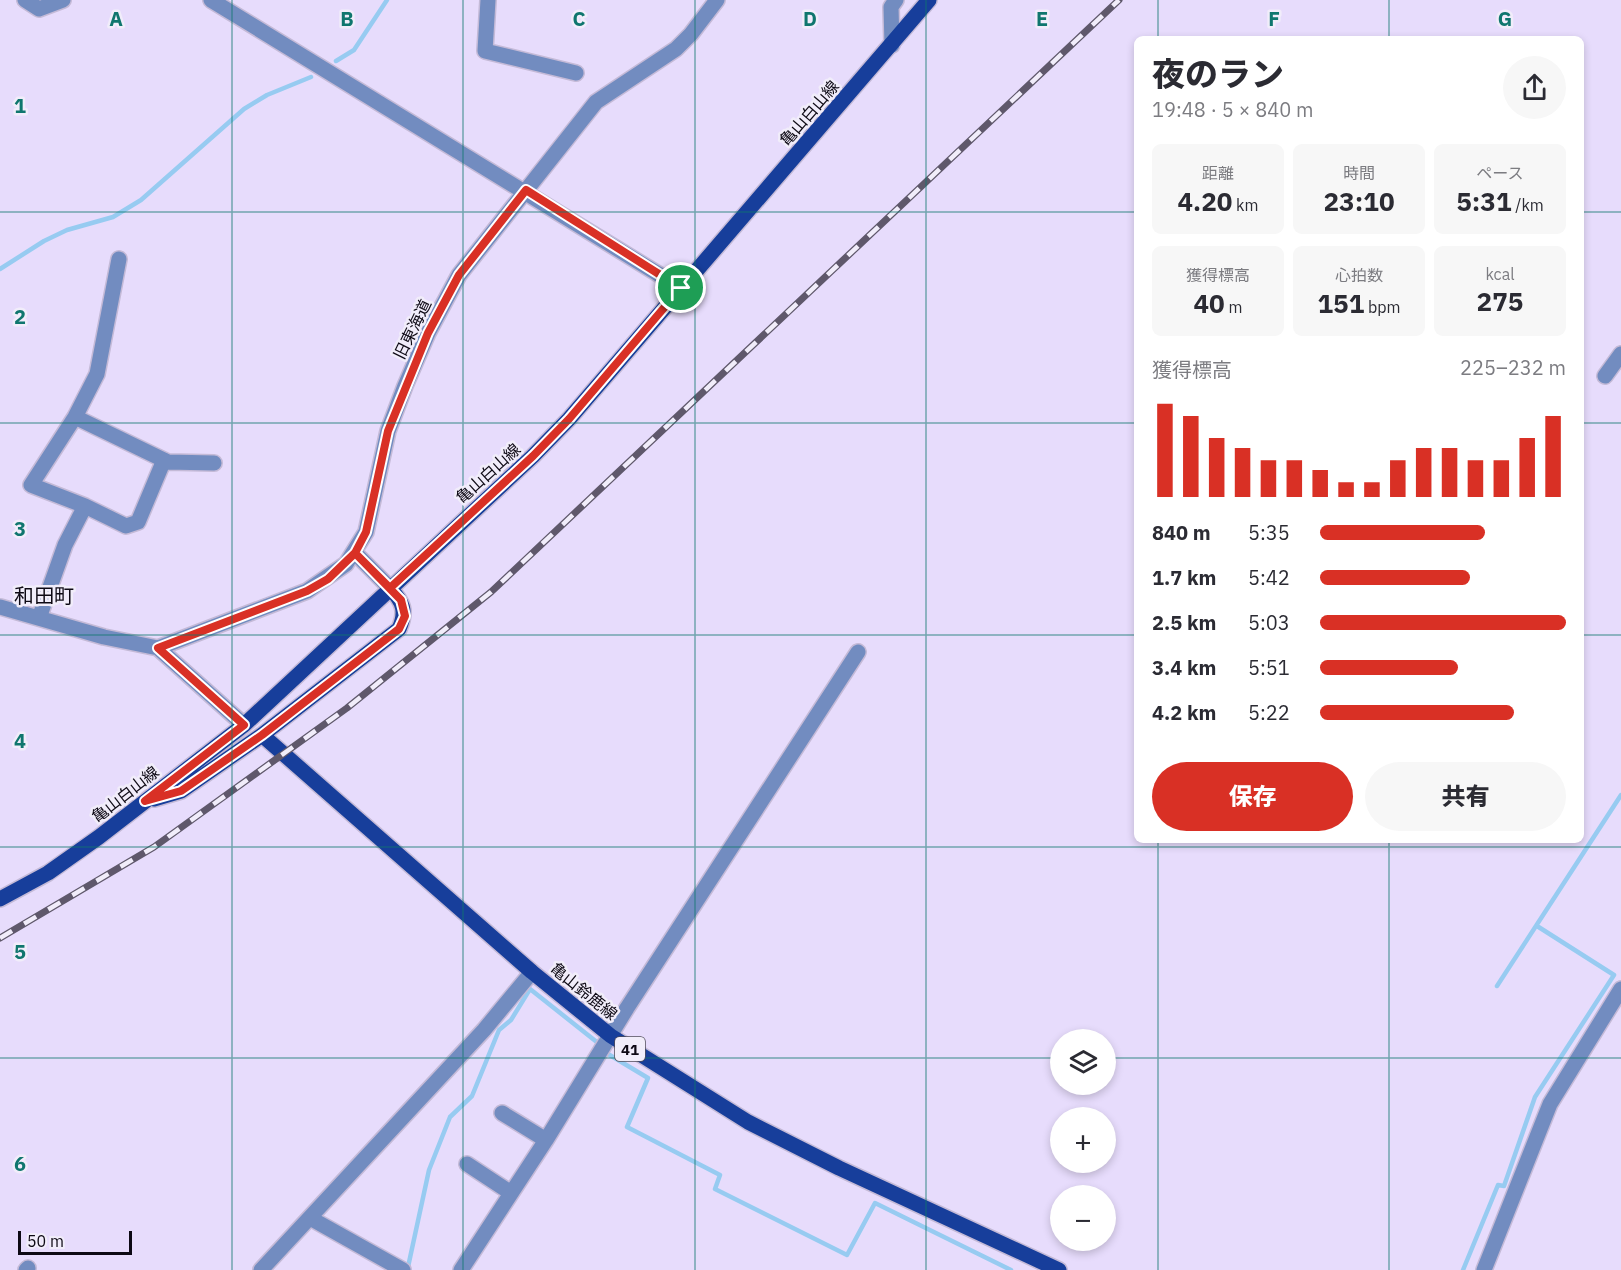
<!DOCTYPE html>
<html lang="ja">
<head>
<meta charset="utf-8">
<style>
  body { margin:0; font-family:"IBM Plex Sans","Noto Sans JP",sans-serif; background:#f7f7f7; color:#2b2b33; height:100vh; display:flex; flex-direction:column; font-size:22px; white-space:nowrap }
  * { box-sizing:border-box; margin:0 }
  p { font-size:20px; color:#7c7c81 }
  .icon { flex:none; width:33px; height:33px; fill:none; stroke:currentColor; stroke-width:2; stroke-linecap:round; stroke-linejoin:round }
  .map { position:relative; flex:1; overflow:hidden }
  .side { position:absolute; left:1134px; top:36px; width:450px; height:807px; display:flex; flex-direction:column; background:#fff; border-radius:9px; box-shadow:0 3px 9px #0003 }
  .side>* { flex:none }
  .controls { position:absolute; left:1050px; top:1029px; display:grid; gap:12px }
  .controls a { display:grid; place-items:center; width:66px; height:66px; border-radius:50%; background:#fff; box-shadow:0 3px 9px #0003; font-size:30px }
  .scale { position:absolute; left:18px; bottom:15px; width:114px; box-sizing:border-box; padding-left:6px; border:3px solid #0d0914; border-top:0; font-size:16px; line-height:21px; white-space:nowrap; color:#0d0914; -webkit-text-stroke:4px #f1edfa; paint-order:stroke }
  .pin { position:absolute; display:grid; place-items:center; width:51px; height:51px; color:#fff; margin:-26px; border:3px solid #fff; border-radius:50%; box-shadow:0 2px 6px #0007 }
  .round { display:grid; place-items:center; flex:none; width:63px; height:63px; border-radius:32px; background:#f7f7f7 }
  .overview { display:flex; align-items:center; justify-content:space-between; height:102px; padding:0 18px }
  h1 { font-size:33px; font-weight:800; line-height:45px }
  .stats { display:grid; grid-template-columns:repeat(3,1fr); gap:9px; height:102px; padding:6px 18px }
  .stats div { display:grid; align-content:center; border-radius:9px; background:#f7f7f7; text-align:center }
  .stats b { font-size:26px; font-weight:800 }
  .stats small { font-size:16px; font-weight:400 }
  .stats p { font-size:16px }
  .chart { height:168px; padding:12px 18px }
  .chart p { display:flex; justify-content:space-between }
  .chart svg { width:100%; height:108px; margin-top:6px; stroke:#d93025; stroke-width:6 }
  .primary-button { display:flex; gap:12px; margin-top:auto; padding:12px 18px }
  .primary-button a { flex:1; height:69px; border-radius:36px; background:#d93025; color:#fff; font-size:24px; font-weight:800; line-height:69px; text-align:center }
  .primary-button a+a { background:#f7f7f7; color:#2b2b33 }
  ul { padding:0 18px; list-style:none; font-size:20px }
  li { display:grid; grid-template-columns:96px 72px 1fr; align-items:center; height:45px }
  li i { height:15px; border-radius:8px; background:#d93025 }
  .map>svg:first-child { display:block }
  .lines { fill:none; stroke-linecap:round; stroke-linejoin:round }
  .stream { stroke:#97cbf1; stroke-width:4.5 }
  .minor-casing { stroke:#c4bad7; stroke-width:18 }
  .major-casing { stroke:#c4bad7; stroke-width:18 }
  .minor { stroke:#728cc0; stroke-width:15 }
  .major { stroke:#173e9b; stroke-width:15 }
  .rail-casing { stroke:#5f586b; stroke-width:7 }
  .rail { stroke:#f1edfa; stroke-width:4.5; stroke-dasharray:14; stroke-linecap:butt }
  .route-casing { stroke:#fff; stroke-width:12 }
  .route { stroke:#d93025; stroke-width:8 }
  .grid { fill:none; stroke:#0f766e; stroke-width:1.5; stroke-opacity:0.55 }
  .labels { text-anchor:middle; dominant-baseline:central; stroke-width:5; stroke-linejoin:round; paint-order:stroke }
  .shield { fill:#f1edfa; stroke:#514d59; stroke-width:1.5 }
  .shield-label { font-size:15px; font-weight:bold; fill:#0d0914 }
  .street-label { font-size:16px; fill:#0d0914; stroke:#f1edfa }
  .quarter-label { font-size:20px; fill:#0d0914; stroke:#f1edfa }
  .grid-label { font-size:20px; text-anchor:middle; font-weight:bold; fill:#0f766e; stroke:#f1edfa; stroke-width:5; stroke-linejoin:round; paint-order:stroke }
</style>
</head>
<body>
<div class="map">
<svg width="1621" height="1270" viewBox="0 0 1621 1270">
  <rect width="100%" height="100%" fill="#e7dcfc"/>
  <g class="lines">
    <path class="stream" d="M 336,61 L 354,50 L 387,0
      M 0,269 L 44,241 L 67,230 L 113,217 L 141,200 L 244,109 L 267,95 L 311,77
      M 1497,986 L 1621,795
      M 608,1054 L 648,1078 L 627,1127 L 720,1175 L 715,1189 L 847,1255 L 875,1203 L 1011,1270
      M 408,1267 L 429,1170 L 450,1117 L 472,1096 L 499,1030 L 511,1020 L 530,989 L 598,1043
      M 1463,1270 L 1498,1185 L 1504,1186 L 1535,1097 L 1614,975 L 1537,926"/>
    <g class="minor-casing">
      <path id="minor" d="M 25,0 L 39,9 L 63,0
        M 211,0 L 681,288
        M 488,0 L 485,51 L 576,73
        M 892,45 L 891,7 L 896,0
        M 1605,376 L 1621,354
        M 75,417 L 168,462 L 214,463
        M 85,506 L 126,526 L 138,522 L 164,460
        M 355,553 L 390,588
        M 0,607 L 104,637 L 158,648 L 244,725
        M 39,618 L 65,545 L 85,506 L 31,485 L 75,417 L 97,374 L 119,259
        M 158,648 L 307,591 L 346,564 L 366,532 L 388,431 L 405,386 L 428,333 L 459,275 L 596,102 L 676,49 L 691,34 L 717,0
        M 502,1113 L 546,1140
        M 467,1164 L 511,1193
        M 310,1218 L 403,1270
        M 26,1270 L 28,1268
        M 261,1270 L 484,1030 L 532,972
        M 461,1270 L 546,1140 L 627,1008 L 858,652
        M 1484,1270 L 1550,1104 L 1621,989"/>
    </g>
    <g class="major-casing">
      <path id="major" d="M 262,735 L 532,972 L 611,1036 L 748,1122 L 839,1168 L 1059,1270
        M 154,799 L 181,791 L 262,735 L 399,629 C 407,611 403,602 390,588
        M 0,899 L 48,873 L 99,837 L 244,725 L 533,456 L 569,419 L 929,0"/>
    </g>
    <use href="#minor" class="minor"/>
    <use href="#major" class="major"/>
    <g class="rail-casing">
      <path id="rail" d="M 0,938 L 154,847 L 347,708 L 491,592 L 1119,0"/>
    </g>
    <use href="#rail" class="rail"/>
  </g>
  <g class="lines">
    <g class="route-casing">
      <path id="route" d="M 681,288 L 569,419 L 533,456 L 390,588 L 355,553 L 328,579 L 307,591 L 158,648 L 244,725 L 145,801 L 181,791 L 262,735 L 399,629 L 405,616 L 401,600 L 355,553 L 366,532 L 388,431 L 428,333 L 459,275 L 526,190 L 681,288"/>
    </g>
    <use href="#route" class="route"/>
  </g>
  <path class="grid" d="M 232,0 L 232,1270M 463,0 L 463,1270M 695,0 L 695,1270M 926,0 L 926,1270M 1158,0 L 1158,39M 1389,0 L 1389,39M 0,212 L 1137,212M 1581,212 L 1621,212M 0,423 L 1137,423M 1581,423 L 1621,423M 0,635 L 1137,635M 1581,635 L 1621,635M 1158,840 L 1158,1270M 1389,840 L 1389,1270M 0,847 L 1621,847M 0,1058 L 1060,1058M 1106,1058 L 1621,1058"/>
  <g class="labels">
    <rect class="shield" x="615" y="1037" width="30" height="24" rx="4.5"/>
    <g class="shield-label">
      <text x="630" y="1049">41</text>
    </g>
    <g class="street-label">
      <text transform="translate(809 113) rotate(-49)">亀山白山線</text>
      <text transform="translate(412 329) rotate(-64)">旧東海道</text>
      <text transform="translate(488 473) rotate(-42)">亀山白山線</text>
      <text transform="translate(125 794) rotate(-38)">亀山白山線</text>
      <text transform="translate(584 991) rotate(39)">亀山鈴鹿線</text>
    </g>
    <g class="quarter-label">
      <text x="44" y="595">和田町</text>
    </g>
  </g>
  <g class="grid-label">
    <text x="116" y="26">A</text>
    <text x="347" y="26">B</text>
    <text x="579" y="26">C</text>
    <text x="810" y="26">D</text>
    <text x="1042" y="26">E</text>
    <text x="1274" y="26">F</text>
    <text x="1505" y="26">G</text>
    <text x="20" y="113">1</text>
    <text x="20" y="324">2</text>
    <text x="20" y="536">3</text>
    <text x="20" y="748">4</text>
    <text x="20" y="959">5</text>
    <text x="20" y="1171">6</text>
  </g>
</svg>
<div class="controls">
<a><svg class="icon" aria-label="layers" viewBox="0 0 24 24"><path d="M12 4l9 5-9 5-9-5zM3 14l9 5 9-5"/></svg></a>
<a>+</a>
<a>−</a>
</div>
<div class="scale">50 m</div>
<div class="pin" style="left:681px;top:288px;background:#1e9e55"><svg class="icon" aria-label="arrive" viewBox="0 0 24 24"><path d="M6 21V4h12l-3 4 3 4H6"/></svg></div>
<section class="side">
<div class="overview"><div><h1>夜のラン</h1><p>19:48 · 5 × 840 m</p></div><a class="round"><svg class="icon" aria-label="share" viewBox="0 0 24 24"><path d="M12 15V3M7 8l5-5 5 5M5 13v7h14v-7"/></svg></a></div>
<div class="stats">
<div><p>距離</p><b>4.20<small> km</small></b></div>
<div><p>時間</p><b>23:10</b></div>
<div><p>ペース</p><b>5:31<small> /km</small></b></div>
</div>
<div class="stats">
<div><p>獲得標高</p><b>40<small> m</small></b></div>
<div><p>心拍数</p><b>151<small> bpm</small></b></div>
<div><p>kcal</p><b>275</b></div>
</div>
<div class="chart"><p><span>獲得標高</span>225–232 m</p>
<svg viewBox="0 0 160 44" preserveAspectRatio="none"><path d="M5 44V6M15 44V11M25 44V20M35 44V24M45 44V29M55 44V29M65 44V33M75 44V38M85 44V38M95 44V29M105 44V24M115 44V24M125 44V29M135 44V29M145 44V20M155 44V11"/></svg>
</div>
<ul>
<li><b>840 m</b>5:35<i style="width:67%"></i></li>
<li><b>1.7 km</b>5:42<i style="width:61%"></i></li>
<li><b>2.5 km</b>5:03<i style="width:100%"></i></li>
<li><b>3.4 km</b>5:51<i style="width:56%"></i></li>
<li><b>4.2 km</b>5:22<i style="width:79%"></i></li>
</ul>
<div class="primary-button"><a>保存</a><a>共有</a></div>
</section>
</div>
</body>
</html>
